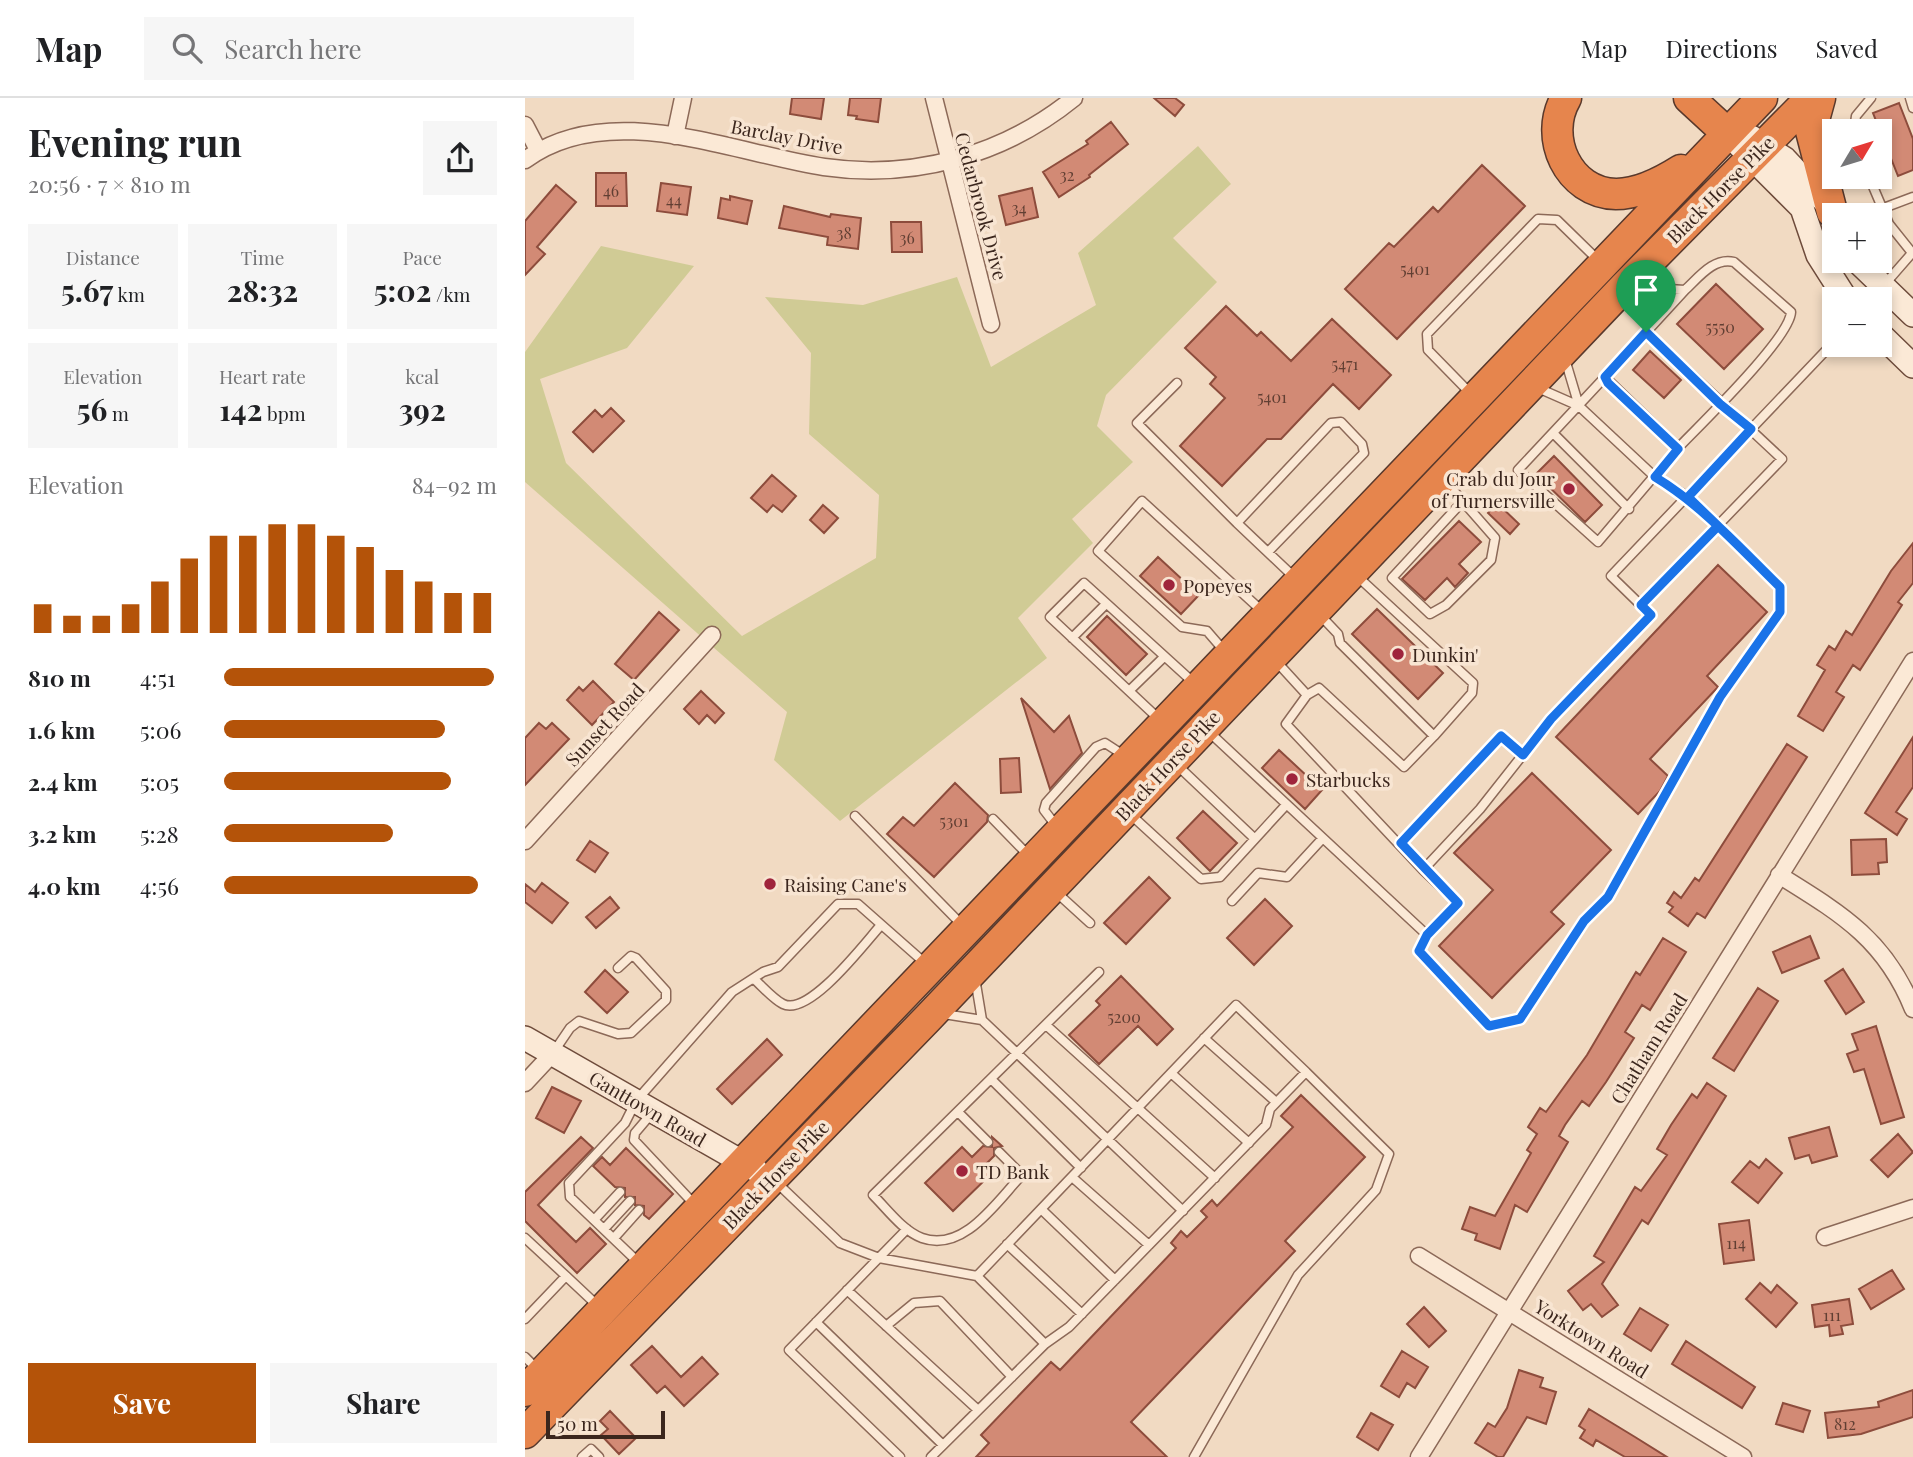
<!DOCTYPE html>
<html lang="en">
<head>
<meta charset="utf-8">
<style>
  body { margin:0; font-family:"Playfair Display",serif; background:#f6f6f6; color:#202124; height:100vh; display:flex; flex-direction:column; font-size:26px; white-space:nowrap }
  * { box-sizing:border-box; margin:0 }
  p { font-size:23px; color:#757577 }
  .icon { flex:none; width:38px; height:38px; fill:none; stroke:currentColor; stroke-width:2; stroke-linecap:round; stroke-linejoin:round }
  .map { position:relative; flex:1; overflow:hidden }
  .panel { display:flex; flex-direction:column; background:#fff; width:525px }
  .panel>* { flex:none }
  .needle { width:46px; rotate:52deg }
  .buttons { position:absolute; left:1297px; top:21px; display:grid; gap:14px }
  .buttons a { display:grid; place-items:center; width:70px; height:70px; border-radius:0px; background:#fff; box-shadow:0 4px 10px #0003; font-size:35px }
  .scale { position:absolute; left:21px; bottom:18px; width:119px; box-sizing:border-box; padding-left:7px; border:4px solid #3b261d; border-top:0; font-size:19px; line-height:24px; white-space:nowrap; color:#3b261d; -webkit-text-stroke:5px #f8e5d2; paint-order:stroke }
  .pin { position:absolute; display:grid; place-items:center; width:60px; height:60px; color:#fff; margin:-72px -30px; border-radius:50% 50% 50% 0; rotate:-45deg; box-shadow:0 0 7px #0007 }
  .pin .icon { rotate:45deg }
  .round { display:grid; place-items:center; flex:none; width:74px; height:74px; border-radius:0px; background:#f6f6f6 }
  .overview { display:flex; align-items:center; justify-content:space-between; height:119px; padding:0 28px }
  h1 { font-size:38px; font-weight:700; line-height:52px }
  .stats { display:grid; grid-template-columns:repeat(3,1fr); gap:10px; height:119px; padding:7px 28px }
  .stats div { display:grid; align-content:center; border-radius:0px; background:#f6f6f6; text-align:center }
  .stats b { font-size:30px; font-weight:700 }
  .stats small { font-size:19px; font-weight:400 }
  .stats p { font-size:19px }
  .chart { height:196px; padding:14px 28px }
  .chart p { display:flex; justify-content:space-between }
  .chart svg { width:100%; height:126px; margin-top:7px; stroke:#b45309; stroke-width:6 }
  .cta { display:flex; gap:14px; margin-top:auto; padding:14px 28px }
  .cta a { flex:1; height:80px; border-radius:0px; background:#b45309; color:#fff; font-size:28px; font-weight:700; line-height:80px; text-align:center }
  .cta a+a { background:#f6f6f6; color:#202124 }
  ul { padding:0 28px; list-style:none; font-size:23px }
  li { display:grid; grid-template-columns:112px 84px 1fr; align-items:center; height:52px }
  li i { height:18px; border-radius:9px; background:#b45309 }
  header { display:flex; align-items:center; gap:42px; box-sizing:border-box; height:98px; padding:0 35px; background:#fff; border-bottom:2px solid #e0e0e0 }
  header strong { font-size:33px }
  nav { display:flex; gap:38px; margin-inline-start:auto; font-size:24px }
  .search { width:490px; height:63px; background:#f6f6f6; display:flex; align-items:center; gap:18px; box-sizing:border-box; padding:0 24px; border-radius:0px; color:#757577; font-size:26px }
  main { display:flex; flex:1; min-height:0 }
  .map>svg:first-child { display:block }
  .green { fill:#d0cb95 }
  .building { fill:#d28a75; stroke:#8d4c3c; stroke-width:2 }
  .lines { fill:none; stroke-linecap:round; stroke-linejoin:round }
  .lane-casing { stroke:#8c6958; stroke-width:11 }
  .street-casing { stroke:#8c6958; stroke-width:19 }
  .secondary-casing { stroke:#6e4b3b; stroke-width:26 }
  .highway-casing { stroke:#59392c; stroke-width:33 }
  .lane { stroke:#fbe9d6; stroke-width:8 }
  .street { stroke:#fbe9d6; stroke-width:16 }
  .secondary { stroke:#fbe9d6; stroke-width:23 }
  .highway { stroke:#e6854d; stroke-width:30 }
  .route-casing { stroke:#fff; stroke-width:14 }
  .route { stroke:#1a73e8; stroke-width:9 }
  .poi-dot { fill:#9f243c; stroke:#f8e5d2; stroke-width:2.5 }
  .labels { text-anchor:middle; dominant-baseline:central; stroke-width:7; stroke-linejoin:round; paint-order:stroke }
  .number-label { font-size:16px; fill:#613f33 }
  .street-label { font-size:19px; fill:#3b261d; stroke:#f8e5d2 }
  .poi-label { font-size:19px; fill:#3b261d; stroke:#f8e5d2; text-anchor:start }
</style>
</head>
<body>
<header>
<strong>Map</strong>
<div class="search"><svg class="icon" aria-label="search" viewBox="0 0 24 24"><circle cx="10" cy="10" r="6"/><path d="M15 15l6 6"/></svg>Search here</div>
<nav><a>Map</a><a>Directions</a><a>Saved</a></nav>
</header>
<main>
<section class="panel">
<div class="overview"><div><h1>Evening run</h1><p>20:56 · 7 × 810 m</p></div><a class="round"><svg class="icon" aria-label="share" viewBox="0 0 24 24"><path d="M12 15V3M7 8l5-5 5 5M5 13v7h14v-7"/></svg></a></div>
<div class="stats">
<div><p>Distance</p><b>5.67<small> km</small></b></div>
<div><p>Time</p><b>28:32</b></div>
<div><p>Pace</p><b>5:02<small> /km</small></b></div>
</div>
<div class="stats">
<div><p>Elevation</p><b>56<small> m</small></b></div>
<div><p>Heart rate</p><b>142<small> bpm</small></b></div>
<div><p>kcal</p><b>392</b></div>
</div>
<div class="chart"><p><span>Elevation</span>84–92 m</p>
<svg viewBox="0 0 160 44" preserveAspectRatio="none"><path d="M5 44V34M15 44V38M25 44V38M35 44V34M45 44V26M55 44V18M65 44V10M75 44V10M85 44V6M95 44V6M105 44V10M115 44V14M125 44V22M135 44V26M145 44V30M155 44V30"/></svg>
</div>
<ul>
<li><b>810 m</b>4:51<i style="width:99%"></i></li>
<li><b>1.6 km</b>5:06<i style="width:81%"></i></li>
<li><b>2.4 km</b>5:05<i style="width:83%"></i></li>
<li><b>3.2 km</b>5:28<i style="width:62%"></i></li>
<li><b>4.0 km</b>4:56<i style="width:93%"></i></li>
</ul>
<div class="cta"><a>Save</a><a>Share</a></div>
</section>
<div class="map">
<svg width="1388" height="1359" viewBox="0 0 1388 1359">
  <rect width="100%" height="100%" fill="#f1dac2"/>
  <path class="green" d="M 673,48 L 706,86 L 648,140 L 692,184 L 581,297 L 572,328 L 608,364 L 547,421 L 568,445 L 493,520 L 522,560 L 315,723 L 249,662 L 262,614 L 0,384 L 0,254 L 76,148 L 169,168 L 102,250 L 15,281 L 41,365 L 217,538 L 351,460 L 354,397 L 284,336 L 286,255 L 240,199 L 338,207 L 432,179 L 466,269 L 571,207 L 553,155 Z"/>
  <path class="building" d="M 267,0 L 299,0 L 296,21 L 265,16 Z
    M 325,0 L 356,0 L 353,24 L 331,21 L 332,18 L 323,17 Z
    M 629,0 L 650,0 L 659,7 L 650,18 Z
    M 1374,5 L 1388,41 L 1388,72 L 1373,78 L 1348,15 Z
    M 586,24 L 603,46 L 564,77 L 565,79 L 534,99 L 518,74 L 563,46 L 561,43 Z
    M 957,67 L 1000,108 L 872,241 L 820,191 L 864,145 L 869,149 L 908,109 L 913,114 Z
    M 71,75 L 101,75 L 102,108 L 71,108 Z
    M 136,85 L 166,89 L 162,117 L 132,113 Z
    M 31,87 L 51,104 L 12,149 L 20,156 L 0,177 L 0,123 Z
    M 507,90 L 513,119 L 481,127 L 474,98 Z
    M 205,98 L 227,103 L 222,126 L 193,120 L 196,100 L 205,102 Z
    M 259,108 L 305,119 L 306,116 L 336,120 L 333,151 L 302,147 L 303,139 L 254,130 Z
    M 366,124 L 396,124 L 397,154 L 367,154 Z
    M 1191,186 L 1238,231 L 1199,271 L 1152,226 Z
    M 701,208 L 732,238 L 736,234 L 766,263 L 807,221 L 866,277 L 834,311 L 808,286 L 756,341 L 742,341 L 697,388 L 655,348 L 700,300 L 685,286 L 691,279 L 660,250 Z
    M 1125,253 L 1156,282 L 1139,300 L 1108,272 Z
    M 86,310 L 99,323 L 68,354 L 48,334 L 70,312 L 77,319 Z
    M 1029,358 L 1077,407 L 1060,424 L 1011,376 Z
    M 247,377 L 271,398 L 257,414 L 248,407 L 242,414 L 226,400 Z
    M 972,405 L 994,426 L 985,436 L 963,415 Z
    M 298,407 L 313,420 L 299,435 L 285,422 Z
    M 934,423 L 956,444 L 934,466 L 943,475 L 930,489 L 922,480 L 900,502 L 877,481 Z
    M 1388,445 L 1388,485 L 1373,504 L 1377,507 L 1335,572 L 1328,567 L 1311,594 L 1319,599 L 1298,633 L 1273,618 L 1300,572 L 1292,567 L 1304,548 L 1310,552 L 1321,533 L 1327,537 L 1366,473 Z
    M 633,459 L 674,497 L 656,516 L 615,478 Z
    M 1193,467 L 1242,514 L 1182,578 L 1193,589 L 1125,661 L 1143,678 L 1135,693 L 1113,716 L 1031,639 Z
    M 852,511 L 918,575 L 893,601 L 827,536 Z
    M 134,514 L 154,532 L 109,582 L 90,566 Z
    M 582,518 L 622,556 L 601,577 L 562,539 Z
    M 68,583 L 89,604 L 67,627 L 42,602 L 54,589 L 58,593 Z
    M 176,593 L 199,615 L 190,625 L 182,617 L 174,626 L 159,611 Z
    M 496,600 L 529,634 L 544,618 L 557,655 L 525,691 Z
    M 14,625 L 21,631 L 27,625 L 44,641 L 0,687 L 0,640 Z
    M 1388,639 L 1388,689 L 1371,714 L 1382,721 L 1372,737 L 1340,715 Z
    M 1262,646 L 1282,659 L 1180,820 L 1172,815 L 1163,828 L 1144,814 L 1148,809 L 1142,805 L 1149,794 L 1156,800 L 1170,780 L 1174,783 Z
    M 754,652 L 797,692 L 780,711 L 737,670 Z
    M 494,660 L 496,694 L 476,695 L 475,661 Z
    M 1007,675 L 1086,752 L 1026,814 L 1039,826 L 967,900 L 914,848 L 968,792 L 929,755 Z
    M 430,685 L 463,717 L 462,724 L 409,779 L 362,736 L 378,719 L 389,728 Z
    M 678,713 L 712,745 L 685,773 L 652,740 Z
    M 1361,741 L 1362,764 L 1353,765 L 1354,776 L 1327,777 L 1326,742 Z
    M 65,743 L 83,755 L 70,774 L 52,762 Z
    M 624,779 L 645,800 L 601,846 L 579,825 Z
    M 17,785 L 43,805 L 27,825 L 0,804 L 0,786 L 10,794 Z
    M 85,799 L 94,810 L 71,830 L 61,819 Z
    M 740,801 L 767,828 L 729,867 L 702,840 Z
    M 1285,838 L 1294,860 L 1257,875 L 1248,854 Z
    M 1138,840 L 1161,854 L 1125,912 L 1117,907 L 1100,934 L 1109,940 L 1081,984 L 1064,1008 L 1057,1003 L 1040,1027 L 1034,1038 L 1043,1044 L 1002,1114 L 990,1107 L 975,1151 L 950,1142 L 952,1136 L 937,1131 L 945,1109 L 970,1118 L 1006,1055 L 1002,1052 L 1012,1036 L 1003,1029 L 1015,1010 L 1021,1014 L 1062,957 L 1111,874 L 1115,877 Z
    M 1318,871 L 1339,904 L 1321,916 L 1300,883 Z
    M 80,872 L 103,894 L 82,915 L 60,894 Z
    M 596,878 L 648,931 L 632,947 L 613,928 L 574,966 L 544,937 L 575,907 L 571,903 Z
    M 1233,890 L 1253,903 L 1209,973 L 1188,960 Z
    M 1351,928 L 1379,1019 L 1356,1026 L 1339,971 L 1329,974 L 1322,956 L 1333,952 L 1327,936 Z
    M 242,941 L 257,957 L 207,1006 L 192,991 Z
    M 1182,985 L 1201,998 L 1123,1126 L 1117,1122 L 1077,1186 L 1093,1207 L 1077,1219 L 1066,1206 L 1058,1212 L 1043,1193 L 1079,1164 L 1069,1158 L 1110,1089 L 1116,1093 L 1142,1057 L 1132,1051 L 1146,1027 L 1167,996 L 1172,1000 Z
    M 27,989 L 56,1003 L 39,1035 L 11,1020 Z
    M 776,997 L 840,1059 L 760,1143 L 770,1153 L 606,1324 L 642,1359 L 451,1359 L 464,1345 L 456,1337 L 526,1264 L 535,1272 L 651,1150 L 646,1145 L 656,1133 L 662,1139 L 682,1119 L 676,1113 L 687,1102 L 692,1108 L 768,1029 L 756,1018 Z
    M 1304,1029 L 1312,1058 L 1287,1065 L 1284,1057 L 1270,1061 L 1264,1040 Z
    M 1373,1036 L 1388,1054 L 1363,1079 L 1346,1062 Z
    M 56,1039 L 68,1050 L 13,1107 L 51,1144 L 65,1130 L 81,1146 L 52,1175 L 0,1123 L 0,1094 Z
    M 467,1039 L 477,1048 L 469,1050 L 469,1058 L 458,1069 L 465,1077 L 428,1113 L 400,1085 L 437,1049 L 447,1059 L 458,1048 L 467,1049 Z
    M 101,1050 L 148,1096 L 124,1121 L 119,1117 L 119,1108 L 110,1107 L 110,1099 L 100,1099 L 100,1090 L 90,1089 L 68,1068 L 77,1059 L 85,1067 Z
    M 1241,1061 L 1257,1075 L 1233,1105 L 1207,1084 L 1225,1063 L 1234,1070 Z
    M 1224,1122 L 1229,1162 L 1199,1166 L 1194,1126 Z
    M 1367,1172 L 1379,1191 L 1346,1211 L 1334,1191 Z
    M 1235,1185 L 1246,1195 L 1252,1187 L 1272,1205 L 1251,1229 L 1221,1201 Z
    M 1324,1201 L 1328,1226 L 1316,1228 L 1318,1236 L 1305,1238 L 1304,1227 L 1290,1229 L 1287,1207 Z
    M 899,1209 L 921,1233 L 904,1249 L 882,1226 Z
    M 1115,1210 L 1143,1227 L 1126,1253 L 1099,1236 Z
    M 1161,1243 L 1230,1289 L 1217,1310 L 1147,1266 Z
    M 127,1248 L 156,1279 L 177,1259 L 193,1276 L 159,1308 L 140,1288 L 132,1295 L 106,1267 Z
    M 877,1253 L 903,1269 L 890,1290 L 882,1285 L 874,1299 L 856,1288 Z
    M 994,1272 L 1018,1280 L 1015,1289 L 1031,1294 L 1021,1326 L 1002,1319 L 978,1359 L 973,1359 L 950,1345 L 963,1325 L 970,1329 L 982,1310 Z
    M 1388,1292 L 1388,1319 L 1336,1336 L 1303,1340 L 1300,1315 L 1354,1309 L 1353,1304 Z
    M 1258,1305 L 1285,1313 L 1278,1334 L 1251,1326 Z
    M 1064,1311 L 1110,1339 L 1142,1359 L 1100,1359 L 1071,1342 L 1068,1348 L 1055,1340 L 1060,1332 L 1054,1328 Z
    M 85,1313 L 111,1340 L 94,1356 L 76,1337 L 83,1331 L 75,1323 Z
    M 846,1315 L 868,1327 L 853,1352 L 832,1339 Z"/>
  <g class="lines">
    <g class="lane-casing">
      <path id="lane" d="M 1385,0 L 1388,10
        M 1329,33 L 1331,18 L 1346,0
        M 1344,79 L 1364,126 L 1388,156
        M 1356,111 L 1388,99
        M 1360,186 L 1388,154
        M 1110,189 L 1160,192 C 1174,179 1189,159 1209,164 L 1266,214 C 1265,240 1175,327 1153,350 L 1080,279 L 1160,192
        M 1040,261 L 1054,308
        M 1080,279 L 993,372 L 1073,444 L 1153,350
        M 652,285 L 612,325 L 712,425
        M 946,296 L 903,252 L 902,236 L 1013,121 L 1032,122 L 1075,164
        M 1029,336 L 1104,411
        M 920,383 L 970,440 L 966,462 L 921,507 L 905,516 L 867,480 L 938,403
        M 743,454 L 839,355 L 837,346 L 816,324 L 806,325 L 712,425 L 769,479
        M 832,478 L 948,585 L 947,595 L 909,638
        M 1116,507 L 1257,361 L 1121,234
        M 547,540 L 581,506
        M 701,555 L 682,533 L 657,529 L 573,453 L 617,403 L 737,513
        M 750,562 L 782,597 L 794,590 L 879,669 L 909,638 L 815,545 L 813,536 L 794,516
        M 604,593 L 639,559
        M 782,597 L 761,626 L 898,772
        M 635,622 L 525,519 L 559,485 L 669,585
        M 683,633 L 902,837 L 933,805 L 898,772 L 955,711 L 1026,621 L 1126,517 L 1086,478 L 1309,244
        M 653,668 L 729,740
        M 605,716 L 676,781 L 695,779 L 761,707
        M 330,718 L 438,828
        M 468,721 L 504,758
        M 532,729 L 519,712 L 521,705 L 571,649 L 580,645 L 600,658
        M 876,745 L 976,638 L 998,657
        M 531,794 L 565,825
        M 707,803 L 733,775 L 762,779 L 797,741
        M 902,837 L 894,853 L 964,928 L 994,921 L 1058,823 L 1083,799 L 1195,599 L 1255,515 L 1255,489 L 1163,399 L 1130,379 L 1054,308 L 1013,290
        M 450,880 L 457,922
        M 229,881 C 237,888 248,901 258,906 C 284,919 339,846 356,827
        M 419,916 L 457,922 L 658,1113
        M 521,927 L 690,1080
        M 679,940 L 751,1004
        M 28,955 L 45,930 L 54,923 L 93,936 L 106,935 L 141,902 L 141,893 L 111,860 L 106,858 L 93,870
        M 646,975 L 724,1045
        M 466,981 L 556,1070
        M 433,1014 L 463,1044
        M 127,1015 L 110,1035 L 109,1042 L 171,1108
        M 474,1054 L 497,1077 C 472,1103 439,1155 397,1140 C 378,1133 362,1111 348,1097 L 574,874
        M 547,1079 L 624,1147
        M 251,1084 L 315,1145 L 354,1160 L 452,1178 L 520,1246 L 544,1229 L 741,1027 L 745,1011 L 781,974 L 864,1056 L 851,1092 L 773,1177 L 669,1359
        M 516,1111 L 590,1182
        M 69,1122 L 95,1094
        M 79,1131 L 105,1103
        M 0,1140 L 41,1178 L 0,1221
        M 89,1140 L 114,1112
        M 482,1146 L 557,1216
        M 115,1166 L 45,1099 L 44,1085 L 100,1025 L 111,1003 L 207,894 L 238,874 L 253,869 L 313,806 L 333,806 L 401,866
        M 41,1178 L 74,1209
        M 452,1178 L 711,907 L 781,974
        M 322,1192 L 453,1312
        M 291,1224 L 418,1347
        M 361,1228 L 389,1205 L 415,1203 L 487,1279
        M 0,1259 L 12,1271
        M 57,1359 L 66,1351 L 74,1359
        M 375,1359 L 264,1252 L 382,1131
        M 406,1359 L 520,1246"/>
    </g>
    <g class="street-casing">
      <path id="street" d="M 409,0 L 466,226
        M 0,27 L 13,52
        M 150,38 L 158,0
        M 0,62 C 84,0 207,55 299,69 C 389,82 479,57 549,0
        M 0,743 L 187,537
        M 1254,777 C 1315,815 1360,841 1388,911
        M 0,985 L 28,955
        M 1300,1139 L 1388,1110
        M 894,1158 L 1218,1359
        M 894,1359 L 1388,563"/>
    </g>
    <g class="secondary-casing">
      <path id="secondary" d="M 1202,35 L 1277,110 L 1293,157 L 1321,201
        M 1226,39 L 1260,61 L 1302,106
        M 1332,163 L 1388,217
        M 1354,235 L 1388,268
        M 0,940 L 231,1072"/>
    </g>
    <g class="highway-casing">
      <path id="highway" d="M 1041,0 C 1018,39 1043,95 1091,96 C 1114,96 1137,84 1156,72
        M 1164,0 L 1202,35
        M 1295,0 L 1286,33 L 1307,114
        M 0,1293 L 1237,0
        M 0,1335 L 403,920 L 1100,188 L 1286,0"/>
    </g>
    <use href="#lane" class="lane"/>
    <use href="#street" class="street"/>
    <use href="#secondary" class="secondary"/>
    <use href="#highway" class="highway"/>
  </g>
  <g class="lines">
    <g class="route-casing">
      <path id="route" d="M 1121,234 L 1195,306 L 1226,331 L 1163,399 L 1193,428 L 1116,507 L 1126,517 L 1026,621 L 998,657 L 976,638 L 876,745 L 933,805 L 902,837 L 894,853 L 964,928 L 995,921 L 1059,823 L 1083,799 L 1195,599 L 1255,514 L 1255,489 C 1215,450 1178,408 1130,379 L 1153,351 L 1083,285 L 1080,279 L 1121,234"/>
    </g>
    <use href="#route" class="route"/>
  </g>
  <g class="poi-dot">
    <circle cx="1044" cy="391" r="7"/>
    <circle cx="644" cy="487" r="7"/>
    <circle cx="873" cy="556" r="7"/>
    <circle cx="767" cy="681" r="7"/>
    <circle cx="245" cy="786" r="7"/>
    <circle cx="437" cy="1073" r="7"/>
  </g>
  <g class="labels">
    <g class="number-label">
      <text x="542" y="76">32</text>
      <text x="86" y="92">46</text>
      <text x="149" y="101">44</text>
      <text x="494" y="109">34</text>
      <text x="319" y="134">38</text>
      <text x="382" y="139">36</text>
      <text x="890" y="170">5401</text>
      <text x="1195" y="228">5550</text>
      <text x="820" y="265">5471</text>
      <text x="747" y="298">5401</text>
      <text x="429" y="722">5301</text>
      <text x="599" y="918">5200</text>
      <text x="1211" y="1144">114</text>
      <text x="1307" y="1216">111</text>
      <text x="1320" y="1325">812</text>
    </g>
    <g class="street-label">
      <text transform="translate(262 38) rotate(11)">Barclay Drive</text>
      <text transform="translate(1195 91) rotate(-45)">Black Horse Pike</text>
      <text transform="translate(457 108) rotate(75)">Cedarbrook Drive</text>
      <text transform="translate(79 626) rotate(-47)">Sunset Road</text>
      <text transform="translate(642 667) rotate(-47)">Black Horse Pike</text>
      <text transform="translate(1123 950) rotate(-58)">Chatham Road</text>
      <text transform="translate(123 1010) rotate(30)">Ganttown Road</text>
      <text transform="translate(250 1076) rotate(-46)">Black Horse Pike</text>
      <text transform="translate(1067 1240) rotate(32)">Yorktown Road</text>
    </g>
    <g class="poi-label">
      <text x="1030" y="380" text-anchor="end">Crab du Jour<tspan x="1030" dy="22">of Turnersville</tspan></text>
      <text x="658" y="487">Popeyes</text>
      <text x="887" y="556">Dunkin'</text>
      <text x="781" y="681">Starbucks</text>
      <text x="259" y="786">Raising Cane's</text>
      <text x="451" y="1073">TD Bank</text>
    </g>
  </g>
</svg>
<div class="buttons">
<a><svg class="needle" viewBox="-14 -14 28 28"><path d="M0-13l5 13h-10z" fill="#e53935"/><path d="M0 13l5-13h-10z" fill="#757577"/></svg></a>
<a>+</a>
<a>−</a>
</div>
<div class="scale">50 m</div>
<div class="pin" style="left:1121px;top:234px;background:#1e9e55"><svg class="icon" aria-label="arrive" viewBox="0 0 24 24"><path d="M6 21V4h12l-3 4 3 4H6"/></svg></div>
</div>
</main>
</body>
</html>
